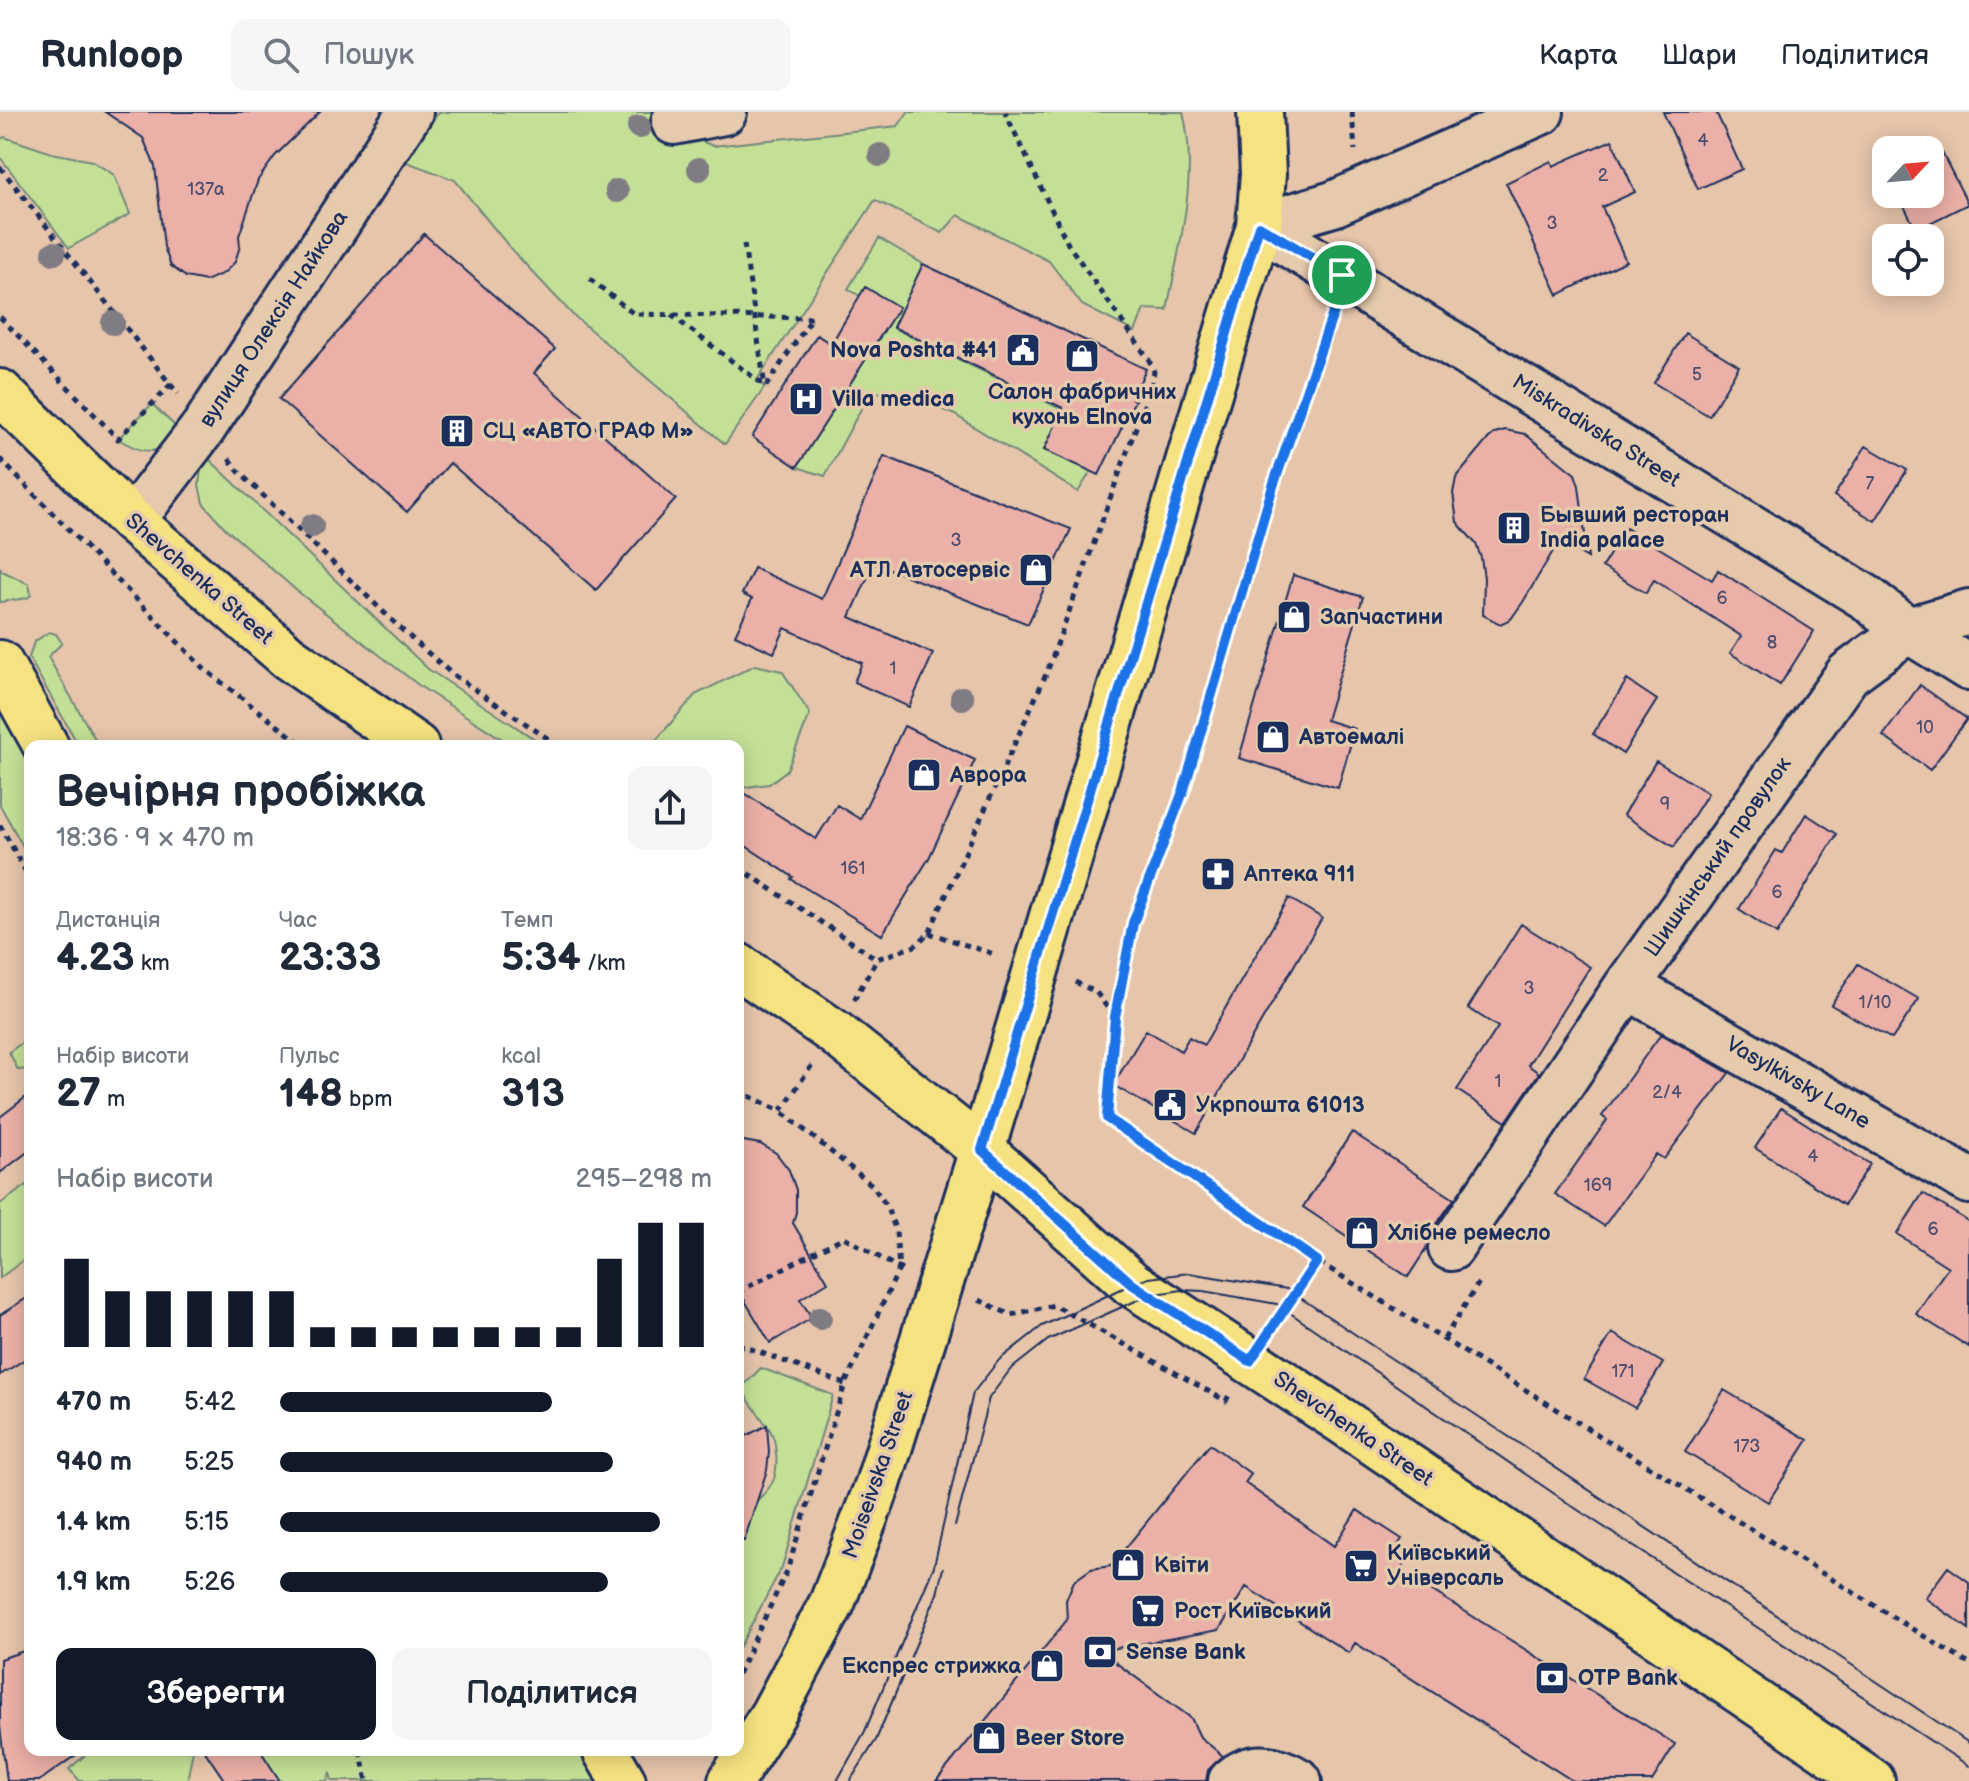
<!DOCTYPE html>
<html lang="uk">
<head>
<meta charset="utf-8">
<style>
  body { margin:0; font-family:"Balsamiq Sans",sans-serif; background:#f6f6f7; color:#1f2937; height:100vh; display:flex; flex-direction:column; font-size:30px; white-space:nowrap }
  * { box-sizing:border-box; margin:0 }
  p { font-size:26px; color:#747a83 }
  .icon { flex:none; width:44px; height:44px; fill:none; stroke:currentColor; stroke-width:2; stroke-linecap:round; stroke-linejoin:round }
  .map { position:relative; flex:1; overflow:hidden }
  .sheet { position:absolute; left:24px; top:628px; width:720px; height:1016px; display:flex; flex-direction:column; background:#fff; border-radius:16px; box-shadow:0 4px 20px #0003 }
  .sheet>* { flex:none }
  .needle { width:52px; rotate:64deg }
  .buttons { position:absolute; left:1872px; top:24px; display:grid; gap:16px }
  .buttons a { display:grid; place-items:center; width:72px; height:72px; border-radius:16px; background:#fff; box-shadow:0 4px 20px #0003; font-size:40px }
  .pin { position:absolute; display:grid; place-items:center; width:68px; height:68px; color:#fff; margin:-34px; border:4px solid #fff; border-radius:50%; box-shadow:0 2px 8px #0007 }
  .round { display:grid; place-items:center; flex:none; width:84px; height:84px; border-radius:16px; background:#f6f6f7 }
  .headline { display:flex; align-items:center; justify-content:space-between; height:136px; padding:0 32px }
  h1 { font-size:44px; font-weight:700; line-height:60px }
  .figures { display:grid; grid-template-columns:repeat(3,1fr); gap:12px; height:136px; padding:8px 32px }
  .figures div { display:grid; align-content:center }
  .figures b { font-size:40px; font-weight:700 }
  .figures small { font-size:22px; font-weight:400 }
  .figures p { font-size:22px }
  .chart { height:224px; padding:16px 32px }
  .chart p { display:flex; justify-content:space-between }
  .chart svg { width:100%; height:144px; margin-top:8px; stroke:#111827; stroke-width:6 }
  .cta { display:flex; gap:16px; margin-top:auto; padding:16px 32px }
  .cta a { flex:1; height:92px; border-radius:16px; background:#111827; color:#fff; font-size:32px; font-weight:700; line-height:92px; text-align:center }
  .cta a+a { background:#f6f6f7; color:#1f2937 }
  ul { padding:0 32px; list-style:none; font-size:26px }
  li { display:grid; grid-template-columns:128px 96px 1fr; align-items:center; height:60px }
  li i { height:20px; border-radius:10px; background:#111827 }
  header { display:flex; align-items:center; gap:48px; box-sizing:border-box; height:112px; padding:0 40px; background:#fff; border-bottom:2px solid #e0e1e3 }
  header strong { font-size:38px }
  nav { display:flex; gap:44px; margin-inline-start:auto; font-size:28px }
  .search { width:560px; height:72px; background:#f6f6f7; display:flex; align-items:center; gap:20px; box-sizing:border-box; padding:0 28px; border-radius:16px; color:#747a83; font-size:30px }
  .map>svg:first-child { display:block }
  .green { fill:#c4e097; stroke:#70887a; stroke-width:2 }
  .building { fill:#ebb0a7; stroke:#1b2f5e; stroke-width:2 }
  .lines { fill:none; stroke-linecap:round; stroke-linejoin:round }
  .minor-casing { stroke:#1b2f5e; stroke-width:50 }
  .major-casing { stroke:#1b2f5e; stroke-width:50 }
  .path { stroke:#1b2f5e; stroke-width:5; stroke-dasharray:6 6; stroke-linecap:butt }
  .minor { stroke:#e5caac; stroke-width:44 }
  .major { stroke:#f6e281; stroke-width:44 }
  .tram { stroke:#1b2f5e; stroke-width:2 }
  .tree { fill:#807c84 }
  .route-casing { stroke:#fff; stroke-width:16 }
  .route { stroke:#1a73e8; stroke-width:10 }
  .labels { text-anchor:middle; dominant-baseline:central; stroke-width:7; stroke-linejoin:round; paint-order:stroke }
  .number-label { font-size:18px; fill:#4f4f70 }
  .street-label { font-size:22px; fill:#1b2f5e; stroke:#e5caac }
  .poi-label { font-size:22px; font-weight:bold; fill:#1b2f5e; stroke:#e5caac; text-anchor:start }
</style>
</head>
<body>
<header>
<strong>Runloop</strong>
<div class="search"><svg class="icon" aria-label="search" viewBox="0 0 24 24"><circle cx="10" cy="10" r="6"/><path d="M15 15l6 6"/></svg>Пошук</div>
<nav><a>Карта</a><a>Шари</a><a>Поділитися</a></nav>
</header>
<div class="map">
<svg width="1969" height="1669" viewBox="0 0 1969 1669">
  <rect width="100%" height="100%" fill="#e6c5ab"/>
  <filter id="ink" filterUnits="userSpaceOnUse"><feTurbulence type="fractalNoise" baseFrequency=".0125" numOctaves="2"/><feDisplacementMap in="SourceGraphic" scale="16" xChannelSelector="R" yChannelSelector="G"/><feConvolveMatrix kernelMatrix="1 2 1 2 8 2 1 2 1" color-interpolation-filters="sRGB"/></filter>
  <g filter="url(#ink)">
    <path class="green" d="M 439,0 L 655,0 L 663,13 L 713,34 L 898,14 L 908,0 L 1183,0 C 1199,64 1179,134 1167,198 L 1144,197 L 1135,220 L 1082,193 L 1049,149 L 958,103 L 942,121 L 875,88 L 757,268 L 765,275 L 725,332 L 573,203 L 511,137 L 455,68 L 404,49 Z
      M 4,25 L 52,41 L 92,49 L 114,63 L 130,102 L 69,136 L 0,45 L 0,28 Z
      M 879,126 L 923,152 L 893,216 L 1063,298 L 1044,338 L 1091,359 L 1078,380 L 955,303 L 898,278 L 869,282 L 825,364 L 797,355 L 896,194 L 866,175 L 860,184 L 848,177 Z
      M 152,292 L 177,316 L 168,335 C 148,343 137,338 118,327 Z
      M 209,347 L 428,557 L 545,634 L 513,634 L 421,575 L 297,479 L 226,417 L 203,391 L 199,373 L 201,357 Z
      M 0,455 L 2,459 L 29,472 L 31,483 L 27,486 L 0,490 Z
      M 49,520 L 56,522 L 62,531 L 48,545 L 99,634 L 79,634 L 29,546 L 34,530 Z
      M 755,553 L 782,559 L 810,602 L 787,658 L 769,672 L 738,676 L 738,634 L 651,634 L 695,583 Z
      M 0,580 L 30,634 L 30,747 L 0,693 Z
      M 30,925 L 30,957 L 18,958 L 9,940 Z
      M 30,1071 L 30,1143 L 0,1166 L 0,1092 Z
      M 761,1256 L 833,1283 L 782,1455 L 738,1538 L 738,1402 C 750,1394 768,1382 774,1367 C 778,1355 777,1329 770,1318 C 760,1304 750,1291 741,1276 Z
      M 91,1638 L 193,1638 L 187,1669 L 80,1669 L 69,1657 Z
      M 262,1638 L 585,1638 L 601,1669 L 332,1669 L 330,1661 L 327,1669 L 259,1669 Z"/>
    <path class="building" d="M 105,0 L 320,0 L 275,44 L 258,68 L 239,124 L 240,134 L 235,150 L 224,161 L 206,169 L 186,165 L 171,154 L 164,135 L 155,54 L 143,26 Z
      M 1663,0 L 1716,0 L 1742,57 L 1698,77 Z
      M 1612,28 L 1635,80 L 1602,95 L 1626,149 L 1558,183 L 1506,71 L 1551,49 L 1553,54 Z
      M 1938,33 L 1968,92 L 1916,118 L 1898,82 L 1930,82 L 1928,38 Z
      M 424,122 L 555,237 L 534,261 L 676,387 L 596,478 L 450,351 L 407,400 L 279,287 Z
      M 923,152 L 1146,257 L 1132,287 L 1135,288 L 1099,363 L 1044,338 L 1063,296 L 893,215 Z
      M 865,175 L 899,195 L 797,355 L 752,325 L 817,223 L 831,232 Z
      M 1685,221 L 1739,254 L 1709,304 L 1654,271 Z
      M 1505,318 L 1525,322 L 1575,362 L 1579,374 L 1588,446 L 1559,429 L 1523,490 L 1511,507 L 1500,512 L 1483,503 L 1484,466 L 1481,446 L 1476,432 L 1457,410 L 1453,381 L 1456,366 L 1488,327 L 1495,321 Z
      M 1866,334 L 1907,358 L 1875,409 L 1834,384 Z
      M 884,344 L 1071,417 L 1028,512 L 874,451 L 850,505 L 933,542 L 909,595 L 854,570 L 862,551 L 785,516 L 774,541 L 735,523 L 752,487 L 742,482 L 754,456 L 822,487 Z
      M 1626,416 L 1712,468 L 1718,458 L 1814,519 L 1780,573 L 1730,541 L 1741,524 L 1654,468 L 1646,481 L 1602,455 Z
      M 1293,463 L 1363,485 L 1326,608 L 1355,617 L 1338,676 L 1239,646 Z
      M 1627,568 L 1657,588 L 1623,642 L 1593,622 Z
      M 1920,573 L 1967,607 L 1930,658 L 1883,624 Z
      M 904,614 L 975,648 L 929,746 L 882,823 L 791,767 L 793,765 L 738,729 L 738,677 L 816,727 L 837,693 L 860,707 Z
      M 1656,649 L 1708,681 L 1674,735 L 1623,703 Z
      M 1806,702 L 1837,722 L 1777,822 L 1739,797 L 1776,738 L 1782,741 Z
      M 1289,786 L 1322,806 L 1196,1021 L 1113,973 L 1146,918 L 1181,939 L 1189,925 L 1204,933 Z
      M 1521,812 L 1590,855 L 1528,953 L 1539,961 L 1506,1010 L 1457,978 L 1498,915 L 1468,896 Z
      M 1858,852 L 1919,887 L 1892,927 L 1831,893 Z
      M 1661,922 L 1729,961 L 1664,1047 L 1656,1042 L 1604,1114 L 1555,1082 L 1607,1008 L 1602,1004 Z
      M 30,982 L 30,1038 L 0,1061 L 0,1005 Z
      M 1781,996 L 1870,1052 L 1844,1093 L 1755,1036 Z
      M 1352,1020 L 1454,1087 L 1430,1122 L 1426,1137 L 1408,1165 L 1303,1095 Z
      M 738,1028 L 760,1032 L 776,1041 L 789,1058 L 796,1078 L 796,1100 L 793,1111 L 828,1170 L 800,1187 L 812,1206 L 770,1231 L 738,1177 Z
      M 1923,1081 L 1969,1110 L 1969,1235 L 1916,1202 L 1948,1155 L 1897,1122 Z
      M 30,1184 L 30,1244 L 0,1263 L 0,1203 Z
      M 1612,1221 L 1663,1251 L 1635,1296 L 1584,1267 Z
      M 1724,1278 L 1808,1328 L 1768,1390 L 1685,1340 Z
      M 767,1313 L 769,1340 L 767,1358 L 744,1429 L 738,1428 L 738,1328 Z
      M 1210,1332 L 1251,1362 L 1245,1371 L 1334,1434 L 1357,1398 L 1402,1427 L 1391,1444 L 1404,1452 L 1401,1459 L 1675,1632 L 1652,1669 L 1573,1669 L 1355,1531 L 1349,1541 L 1246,1475 L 1219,1518 L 1100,1539 L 1191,1606 L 1200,1625 L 1223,1644 L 1208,1658 L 1206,1669 L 936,1669 L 1067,1508 L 1066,1488 L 1074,1469 L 1091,1457 L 1111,1454 Z
      M 1948,1455 L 1969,1470 L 1969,1517 L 1925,1486 Z
      M 30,1537 L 30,1638 L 83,1638 L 39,1669 L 7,1669 L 0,1615 L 0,1547 Z
      M 204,1638 L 260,1638 L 280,1669 L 225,1669 Z"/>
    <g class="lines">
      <g class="minor-casing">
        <path id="minor" d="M 674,10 L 724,0
          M 1259,114 L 1867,486 L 1908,518 L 1969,556
          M 1259,114 L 1333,92 L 1541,0
          M 132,409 L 204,315 L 410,0
          M 1627,874 L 1969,1069
          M 1451,1136 L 1627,874 L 1848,562 L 1908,518 L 1969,500
          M 1231,1669 C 1252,1650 1277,1655 1299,1669"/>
      </g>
      <g class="major-casing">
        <path id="major" d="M 0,280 L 132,409 L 288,545 L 416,634
          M 0,551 L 46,634
          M 738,854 L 834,920 L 982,1038 L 1132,1172 L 1342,1309 L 1872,1669
          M 605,1638 L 623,1669
          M 731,1669 L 773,1602 L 832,1491 L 878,1372 L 982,1038 L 1259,114 L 1263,62 L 1260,0"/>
      </g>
      <path class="path" d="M 1352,0 L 1355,38
        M 0,55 L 178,282
        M 744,132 L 765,275
        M 590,167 L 634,202 L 813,206
        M 671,203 L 765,274
        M 0,205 L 118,327 L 174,269
        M 1331,205 L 1273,374 L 1184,677 L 1133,811 L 1115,905 L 1107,1006 L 1317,1149 L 1969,1552
        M 766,274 L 812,206
        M 0,347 L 203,556 L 304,634
        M 229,347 L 240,361 L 401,517 L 452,562 L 559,634
        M 0,713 L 30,767
        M 738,755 L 877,847
        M 929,821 L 997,843
        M 1075,870 L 1096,880 L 1114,905
        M 854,888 L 877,847 L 915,834 L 929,821 L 1047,560 L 1151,274 L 1154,260 L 1149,248 L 1068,132 L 1005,0
        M 738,979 L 781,999 L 812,953
        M 738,1180 L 844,1125 L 902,1158
        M 979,1188 L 1011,1203 L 1054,1193 L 1226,1289 L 1229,1283
        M 1271,1217 L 1317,1149
        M 1444,1227 L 1481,1167
        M 738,1232 L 845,1272
        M 738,1562 L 787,1459 L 845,1272 L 899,1157 L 896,1119 L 886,1093 L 872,1073 L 781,999
        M 360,1638 L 367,1669"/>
      <use href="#minor" class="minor"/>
      <use href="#major" class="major"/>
      <path class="tram" d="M 955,1414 L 989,1286 L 1010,1258 L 1048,1228 L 1149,1183 L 1182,1178 L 1203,1179 L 1277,1192 L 1578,1398 L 1969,1654
        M 837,1669 L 865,1619 L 934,1454 L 973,1281 L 999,1248 L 1042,1214 L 1132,1172 L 1149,1166 L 1189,1161 L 1287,1177 L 1969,1631
        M 850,1669 L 876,1628 L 937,1482 L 943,1456"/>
    </g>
    <g class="tree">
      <circle cx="639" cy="15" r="12"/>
      <circle cx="880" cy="43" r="12"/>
      <circle cx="699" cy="57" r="12"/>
      <circle cx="617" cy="79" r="12"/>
      <circle cx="54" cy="141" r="12"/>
      <circle cx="113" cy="211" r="12"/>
      <circle cx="312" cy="414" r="12"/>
      <circle cx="962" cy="586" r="12"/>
      <circle cx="820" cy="1206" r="12"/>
    </g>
  </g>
  <g class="lines" filter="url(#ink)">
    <g class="route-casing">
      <path id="route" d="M 1259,114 L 1342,163 L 1336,193 L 1273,374 L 1184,677 L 1133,811 L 1115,905 L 1107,1006 L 1317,1149 L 1250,1249 L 1132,1172 L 982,1038 Z"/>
    </g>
    <use href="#route" class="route"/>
  </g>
  <defs>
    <g id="civic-square" transform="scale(1.8)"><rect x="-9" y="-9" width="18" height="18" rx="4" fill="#1b2f5e" stroke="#e5caac"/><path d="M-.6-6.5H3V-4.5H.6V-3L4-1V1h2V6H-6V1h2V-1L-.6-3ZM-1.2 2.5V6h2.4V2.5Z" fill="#fff"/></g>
    <g id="shop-square" transform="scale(1.8)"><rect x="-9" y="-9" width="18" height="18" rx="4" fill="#1b2f5e" stroke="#e5caac"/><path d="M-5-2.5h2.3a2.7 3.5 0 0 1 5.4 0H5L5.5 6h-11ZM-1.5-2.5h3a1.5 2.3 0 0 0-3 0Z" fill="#fff"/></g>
    <g id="hospital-square" transform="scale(1.8)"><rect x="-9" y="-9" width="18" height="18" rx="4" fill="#1b2f5e" stroke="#e5caac"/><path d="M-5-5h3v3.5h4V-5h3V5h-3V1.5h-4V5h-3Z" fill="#fff"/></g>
    <g id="building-square" transform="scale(1.8)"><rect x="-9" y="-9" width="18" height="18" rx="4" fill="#1b2f5e" stroke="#e5caac"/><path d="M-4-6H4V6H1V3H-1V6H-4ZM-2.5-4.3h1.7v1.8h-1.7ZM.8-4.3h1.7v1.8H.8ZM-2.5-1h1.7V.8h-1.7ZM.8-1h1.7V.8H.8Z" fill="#fff"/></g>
    <g id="pharmacy-square" transform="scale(1.8)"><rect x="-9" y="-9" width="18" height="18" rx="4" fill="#1b2f5e" stroke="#e5caac"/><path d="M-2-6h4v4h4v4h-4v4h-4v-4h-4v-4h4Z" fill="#fff"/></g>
    <g id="supermarket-square" transform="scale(1.8)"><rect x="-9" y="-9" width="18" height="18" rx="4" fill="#1b2f5e" stroke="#e5caac"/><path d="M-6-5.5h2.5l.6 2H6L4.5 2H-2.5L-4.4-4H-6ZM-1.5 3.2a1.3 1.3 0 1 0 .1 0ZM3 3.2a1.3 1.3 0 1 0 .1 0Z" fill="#fff"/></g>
    <g id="bank-square" transform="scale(1.8)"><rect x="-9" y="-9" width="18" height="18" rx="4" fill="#1b2f5e" stroke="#e5caac"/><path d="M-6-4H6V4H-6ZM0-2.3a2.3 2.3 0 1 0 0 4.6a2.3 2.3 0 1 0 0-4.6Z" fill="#fff"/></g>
  </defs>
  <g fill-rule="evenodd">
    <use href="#civic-square" x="1023" y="238"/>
    <use href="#shop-square" x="1082" y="244"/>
    <use href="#hospital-square" x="806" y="287"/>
    <use href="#building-square" x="457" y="319"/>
    <use href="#building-square" x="1514" y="416"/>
    <use href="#shop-square" x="1036" y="458"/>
    <use href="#shop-square" x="1294" y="505"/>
    <use href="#shop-square" x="1273" y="625"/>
    <use href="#shop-square" x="924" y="663"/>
    <use href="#pharmacy-square" x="1218" y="762"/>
    <use href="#civic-square" x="1170" y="993"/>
    <use href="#shop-square" x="1362" y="1121"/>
    <use href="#shop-square" x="1128" y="1453"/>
    <use href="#supermarket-square" x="1361" y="1454"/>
    <use href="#supermarket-square" x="1148" y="1499"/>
    <use href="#bank-square" x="1100" y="1540"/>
    <use href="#shop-square" x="1047" y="1554"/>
    <use href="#bank-square" x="1552" y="1566"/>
    <use href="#shop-square" x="989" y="1626"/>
  </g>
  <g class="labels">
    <g class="number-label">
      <text x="1703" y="28">4</text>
      <text x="1603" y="63">2</text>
      <text x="206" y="77">137а</text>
      <text x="1552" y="111">3</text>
      <text x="1697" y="262">5</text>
      <text x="1870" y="371">7</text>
      <text x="956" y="428">3</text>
      <text x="1722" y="486">6</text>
      <text x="1772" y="530">8</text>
      <text x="893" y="556">1</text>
      <text x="1925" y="615">10</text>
      <text x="1665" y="692">9</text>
      <text x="853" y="756">161</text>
      <text x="1777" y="780">6</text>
      <text x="1529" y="876">3</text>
      <text x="1875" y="890">1/10</text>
      <text x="1498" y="969">1</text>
      <text x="1667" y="980">2/4</text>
      <text x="1813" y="1044">4</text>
      <text x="1598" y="1073">169</text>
      <text x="1933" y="1117">6</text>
      <text x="1623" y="1259">171</text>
      <text x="1747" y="1334">173</text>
    </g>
    <g class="street-label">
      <text transform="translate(274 207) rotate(-57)">вулиця Олексія Найкова</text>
      <text transform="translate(1596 319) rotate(32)">Miskradivska Street</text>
      <text transform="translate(199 467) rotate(41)">Shevchenka Street</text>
      <text transform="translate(1718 745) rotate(-55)">Шишкінський провулок</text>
      <text transform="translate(1798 971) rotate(30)">Vasylkivsky Lane</text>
      <text transform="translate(1353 1317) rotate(34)">Shevchenka Street</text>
      <text transform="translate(878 1363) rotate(-71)">Moiseivska Street</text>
    </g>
    <g class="poi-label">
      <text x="997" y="238" text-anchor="end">Nova Poshta #41</text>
      <text x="1082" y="280" text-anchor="middle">Салон фабричних<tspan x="1082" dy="25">кухонь Elnova</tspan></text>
      <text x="832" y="287">Villa medica</text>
      <text x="483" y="319">СЦ «АВТО ГРАФ М»</text>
      <text x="1540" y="403">Бывший ресторан<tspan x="1540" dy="25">India palace</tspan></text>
      <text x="1010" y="458" text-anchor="end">АТЛ Автосервіс</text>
      <text x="1320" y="505">Запчастини</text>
      <text x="1299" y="625">Автоемалі</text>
      <text x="950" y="663">Аврора</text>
      <text x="1244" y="762">Аптека 911</text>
      <text x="1196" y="993">Укрпошта 61013</text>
      <text x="1388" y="1121">Хлібне ремесло</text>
      <text x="1387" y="1441">Київський<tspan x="1387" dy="25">Універсаль</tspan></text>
      <text x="1154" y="1453">Квіти</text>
      <text x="1174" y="1499">Рост Київський</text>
      <text x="1126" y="1540">Sense Bank</text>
      <text x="1021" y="1554" text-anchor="end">Експрес стрижка</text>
      <text x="1578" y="1566">OTP Bank</text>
      <text x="1015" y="1626">Beer Store</text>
    </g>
  </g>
</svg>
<div class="buttons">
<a><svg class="needle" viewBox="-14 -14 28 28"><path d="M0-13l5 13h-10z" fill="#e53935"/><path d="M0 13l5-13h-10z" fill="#747a83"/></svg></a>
<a><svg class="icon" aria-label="locate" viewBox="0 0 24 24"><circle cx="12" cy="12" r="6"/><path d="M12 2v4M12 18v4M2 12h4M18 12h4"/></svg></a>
</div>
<div class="pin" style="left:1342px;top:163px;background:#1e9e55"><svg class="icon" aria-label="arrive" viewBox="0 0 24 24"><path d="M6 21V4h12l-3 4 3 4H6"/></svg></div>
<section class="sheet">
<div class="headline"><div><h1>Вечірня пробіжка</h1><p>18:36 · 9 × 470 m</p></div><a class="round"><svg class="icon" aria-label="share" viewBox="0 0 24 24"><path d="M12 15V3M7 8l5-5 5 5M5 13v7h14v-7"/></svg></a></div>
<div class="figures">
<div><p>Дистанція</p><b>4.23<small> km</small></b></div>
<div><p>Час</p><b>23:33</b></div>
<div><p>Темп</p><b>5:34<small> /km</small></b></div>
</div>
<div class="figures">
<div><p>Набір висоти</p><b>27<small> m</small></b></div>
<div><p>Пульс</p><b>148<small> bpm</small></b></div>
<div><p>kcal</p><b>313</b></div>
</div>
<div class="chart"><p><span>Набір висоти</span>295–298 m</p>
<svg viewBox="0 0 160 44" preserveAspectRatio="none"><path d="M5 44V17M15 44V27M25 44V27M35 44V27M45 44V27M55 44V27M65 44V38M75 44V38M85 44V38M95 44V38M105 44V38M115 44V38M125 44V38M135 44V17M145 44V6M155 44V6"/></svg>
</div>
<ul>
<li><b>470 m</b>5:42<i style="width:63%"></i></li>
<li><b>940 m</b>5:25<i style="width:77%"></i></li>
<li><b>1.4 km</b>5:15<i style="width:88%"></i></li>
<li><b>1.9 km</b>5:26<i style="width:76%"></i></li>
</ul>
<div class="cta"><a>Зберегти</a><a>Поділитися</a></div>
</section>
</div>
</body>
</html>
